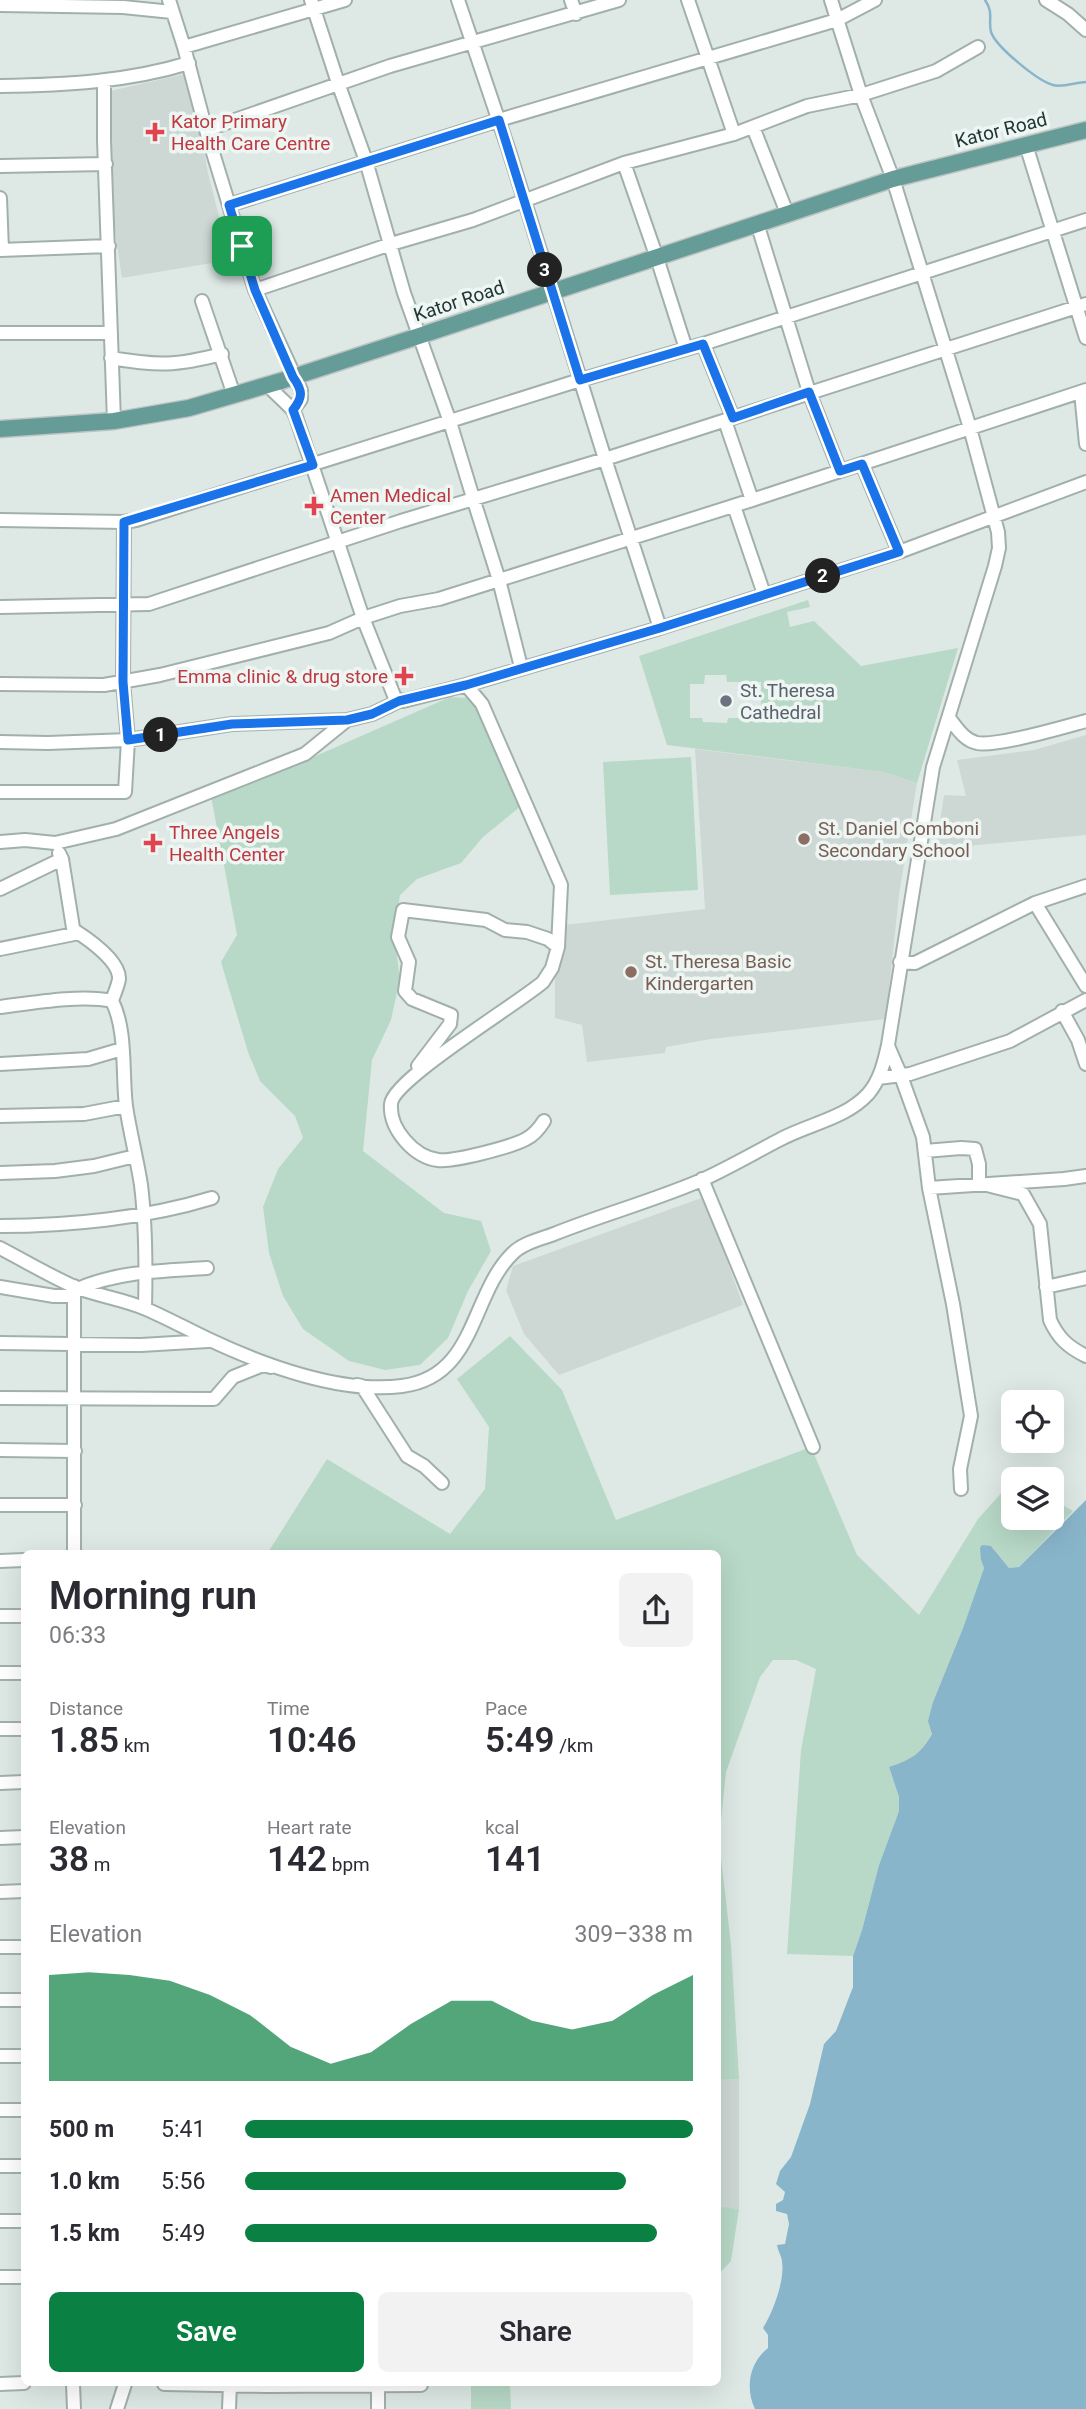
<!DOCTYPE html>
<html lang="en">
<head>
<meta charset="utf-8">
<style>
  body { margin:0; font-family:Roboto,sans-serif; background:#f2f2f3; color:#2b2b33; height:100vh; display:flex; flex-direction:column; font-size:26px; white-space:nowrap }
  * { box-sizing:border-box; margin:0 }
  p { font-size:23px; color:#7c7c81 }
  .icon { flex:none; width:38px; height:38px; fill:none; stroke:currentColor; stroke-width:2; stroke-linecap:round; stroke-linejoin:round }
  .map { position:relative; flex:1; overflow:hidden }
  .details { position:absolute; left:21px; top:1550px; width:700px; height:836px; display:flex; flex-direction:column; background:#fff; border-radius:10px; box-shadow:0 7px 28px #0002 }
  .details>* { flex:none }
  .fabs { position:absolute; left:1001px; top:1390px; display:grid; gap:14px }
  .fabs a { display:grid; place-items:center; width:63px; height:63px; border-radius:10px; background:#fff; box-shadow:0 7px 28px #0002; font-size:35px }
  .pin { position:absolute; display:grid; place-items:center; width:60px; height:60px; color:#fff; margin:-30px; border-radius:14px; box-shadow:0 4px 10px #0006 }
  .km { position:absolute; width:35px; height:35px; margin:-18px; border-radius:50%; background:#222; color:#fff; font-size:19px; line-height:35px; text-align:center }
  .round { display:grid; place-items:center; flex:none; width:74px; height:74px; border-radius:10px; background:#f2f2f3 }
  .overview { display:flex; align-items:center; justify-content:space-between; height:119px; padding:0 28px }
  h1 { font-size:38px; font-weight:600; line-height:52px }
  .stats { display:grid; grid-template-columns:repeat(3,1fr); gap:10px; height:119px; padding:7px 28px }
  .stats div { display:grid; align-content:center }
  .stats b { font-size:35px; font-weight:600 }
  .stats small { font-size:19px; font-weight:400 }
  .stats p { font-size:19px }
  .chart { height:196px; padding:14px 28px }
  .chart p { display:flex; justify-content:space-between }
  .chart svg { width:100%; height:126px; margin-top:7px; fill:#0b8043; opacity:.7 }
  .cta { display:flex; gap:14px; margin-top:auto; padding:14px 28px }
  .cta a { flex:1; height:80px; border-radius:10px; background:#0b8043; color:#fff; font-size:28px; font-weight:600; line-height:80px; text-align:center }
  .cta a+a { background:#f2f2f3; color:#2b2b33 }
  ul { padding:0 28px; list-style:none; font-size:23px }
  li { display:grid; grid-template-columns:112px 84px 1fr; align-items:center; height:52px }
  li i { height:18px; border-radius:9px; background:#0b8043 }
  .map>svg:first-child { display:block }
  .built { fill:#cdd8d5 }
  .green { fill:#b8d9c7; fill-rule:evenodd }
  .water { fill:#89b5cb }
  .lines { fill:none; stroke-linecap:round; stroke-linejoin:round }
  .stream { stroke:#89b5cb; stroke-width:2.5 }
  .minor-casing { stroke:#a2b0ad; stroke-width:16 }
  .major-casing { stroke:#bcc3c2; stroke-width:19 }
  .minor { stroke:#fff; stroke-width:12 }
  .major { stroke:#659c97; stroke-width:16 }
  .route-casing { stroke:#fff; stroke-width:14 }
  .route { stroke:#1a73e8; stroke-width:9 }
  .health-dot { fill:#e0444e; stroke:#eef6f3; stroke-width:2.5 }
  .worship-dot { fill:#6b7280; stroke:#eef6f3; stroke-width:2.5 }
  .education-dot { fill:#8d6e63; stroke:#eef6f3; stroke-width:2.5 }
  .labels { text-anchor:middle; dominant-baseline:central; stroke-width:7; stroke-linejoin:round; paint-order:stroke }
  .health-label { font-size:19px; fill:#be3a42; stroke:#eef6f3; text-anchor:start }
  .street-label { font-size:19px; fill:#213735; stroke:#eef6f3 }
  .worship-label { font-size:19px; fill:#5b616d; stroke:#eef6f3; text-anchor:start }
  .education-label { font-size:19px; fill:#785e54; stroke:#eef6f3; text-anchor:start }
</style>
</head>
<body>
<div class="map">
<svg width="1086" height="2409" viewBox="0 0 1086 2409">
  <rect width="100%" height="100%" fill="#dee9e6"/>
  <path class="built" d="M 189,73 L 208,173 L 230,260 L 122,278 L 111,205 L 110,91 Z
    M 1086,735 L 1086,835 L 936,849 L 944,795 L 966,796 L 957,760 L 1034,750 Z
    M 695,749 L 884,772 L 917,783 L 899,895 L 886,1019 L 711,1039 L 666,1047 L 665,1053 L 587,1062 L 582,1025 L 555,1018 L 555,926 L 705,909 Z
    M 704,1197 L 743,1305 L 559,1375 L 524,1334 L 506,1290 L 513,1266 Z
    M 739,2079 L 739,2209 L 718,2206 L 718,2080 Z"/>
  <path class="green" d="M 808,600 L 810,607 L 787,612 L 790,627 L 814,621 L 861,666 L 958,648 L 917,783 L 884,772 L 667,745 L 639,656 ZM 705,675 L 726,675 L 727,682 L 761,682 L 761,718 L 728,718 L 727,723 L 703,722 L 702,718 L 690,718 L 690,684 L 704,684 Z
    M 450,697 L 469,698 L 489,730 L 521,806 L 483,837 L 461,863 L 417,879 L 400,895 L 394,936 L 400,978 L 391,1020 L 372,1060 L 363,1151 L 444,1213 L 481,1221 L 491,1251 L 468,1291 L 448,1338 L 420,1365 L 385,1370 L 349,1361 L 303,1329 L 283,1296 L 269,1253 L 263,1207 L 278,1169 L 303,1138 L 295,1116 L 260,1081 L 248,1052 L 221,962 L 237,935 L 211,796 L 277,773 Z
    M 691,757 L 698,890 L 610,895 L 603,762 Z
    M 510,1336 L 562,1390 L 616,1520 L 811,1447 L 857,1555 L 919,1615 L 978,1519 L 1013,1480 L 1013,1517 L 1052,1517 L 1052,1499 L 1073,1511 L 1019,1567 L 1009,1568 L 991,1546 L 981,1560 L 984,1568 L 963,1628 L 933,1702 L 932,1733 L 924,1748 L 911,1759 L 889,1767 L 899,1797 L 899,1811 L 879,1865 L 862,1930 L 853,1956 L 787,1954 L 801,1750 L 816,1669 L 796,1660 L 773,1660 L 760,1677 L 726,1772 L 719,1840 L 731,1945 L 739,2079 L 718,2080 L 718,1554 L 267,1554 L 327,1459 L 450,1534 L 485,1489 L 489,1427 L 457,1379 Z
    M 718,2206 L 739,2209 L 731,2261 L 718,2275 Z
    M 471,2384 L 510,2384 L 511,2409 L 471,2409 Z"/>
  <path class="water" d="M 1086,1500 L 1086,2409 L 755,2409 C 745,2388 749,2363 768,2348 L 768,2335 L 763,2328 C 773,2312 785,2280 782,2262 C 782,2256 778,2252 777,2245 L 785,2244 L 789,2224 L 787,2214 L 776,2211 L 776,2204 L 783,2200 L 785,2192 L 776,2184 L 780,2171 L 791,2157 L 810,2104 L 824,2044 L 836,2031 L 853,1987 L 853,1956 L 862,1930 L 879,1865 L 899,1811 L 899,1797 L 889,1767 C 912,1759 920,1755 932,1734 L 928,1721 L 933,1702 L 963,1628 L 984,1568 L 981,1560 L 980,1548 L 982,1545 L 991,1546 L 1009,1568 L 1019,1567 Z"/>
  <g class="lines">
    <path class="stream" d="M 985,0 C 994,13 988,19 991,32 C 996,47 1038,81 1053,85 C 1062,88 1077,82 1086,82"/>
    <g class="minor-casing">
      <path id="minor" d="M 169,0 L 184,47 L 206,130 L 255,290 L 301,390 L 301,399 L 293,410
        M 311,0 L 338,83 L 366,161 L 404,293 L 450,422 L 474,501 L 499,580 L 521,667
        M 458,0 L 509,151 L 605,459 L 660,628
        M 571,0 L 576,14
        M 688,0 L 734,134
        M 1046,0 L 1068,14 L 1086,30
        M 0,5 L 123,7 L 172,12
        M 184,47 L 345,0
        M 104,82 L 104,140 L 114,421
        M 0,86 C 64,85 127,82 189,63
        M 753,127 L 787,213
        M 206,130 L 390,66 L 619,0
        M 1026,145 L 1086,338
        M 624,163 L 657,258 L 686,349
        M 0,166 L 106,164
        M 0,198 L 2,250
        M 229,205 L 499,120 L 837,20 L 875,0
        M 757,223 L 809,392 L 840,471
        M 0,250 L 109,246
        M 255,290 L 391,244 L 473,220 L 624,163 L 734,134 L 807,106 L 861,95 L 936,71 L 978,47
        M 202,301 L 234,395
        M 0,333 L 110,333
        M 703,344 L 733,418
        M 111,358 C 157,366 176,366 222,354
        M 267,385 L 293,410 L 296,417 L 363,618 L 395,698 L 403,701 L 466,685 L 660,628 L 899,552 L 1086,482
        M 1081,392 L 1086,444
        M 725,421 L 752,500
        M 862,464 L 899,552
        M 734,506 L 764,594
        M 0,520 L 124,522 L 136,520 L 580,380 L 703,344 L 1086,220
        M 0,607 L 149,604 L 401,521 L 605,459 L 1086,304
        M 0,684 L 104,685 L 160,675 L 329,633 L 363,618 L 400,606 L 439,599 L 752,500 L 1086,390
        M 466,685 L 482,704 L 561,885 L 558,947 L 552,968 L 543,982 C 519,1003 392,1080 391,1104 C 389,1129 414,1157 438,1160 C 454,1162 511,1147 526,1139 C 534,1135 539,1129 544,1121
        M 949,718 C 957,728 964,740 977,743 C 997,747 1064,727 1086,721
        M 0,742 L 48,743 L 128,740 L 232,724 L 347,720 L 372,714 L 399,701
        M 0,792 L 125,792 L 128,740 L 123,682 L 124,522
        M 0,842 L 25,840 L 55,843 L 116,829 L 305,754 L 347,720
        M 0,889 L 62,859 L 59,853
        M 1035,903 L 1086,986
        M 74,930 C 88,939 120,961 119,979 C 118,986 114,994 112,1001
        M 0,949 L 74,934 L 62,859
        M 900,962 L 915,963 L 1035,903 L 1086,886
        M 0,1007 C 31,1003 82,994 112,1001 C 127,1030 122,1075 126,1106 C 130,1133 137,1159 141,1185 C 146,1226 146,1268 145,1308
        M 1062,1011 L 1078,1040 L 1086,1064
        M 888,1046 L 901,1076 L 923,1137 L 929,1188 L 953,1304 L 971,1416 L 960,1469 L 961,1489
        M 0,1064 L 88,1059 L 122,1049
        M 418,1066 L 450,1024 L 451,1015 L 412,999 L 405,991 L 409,962 L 398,937 L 403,910 L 486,920 L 505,930 L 527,932 L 548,939 L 558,947
        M 878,1078 L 910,1074 L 1010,1041 L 1086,1000
        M 0,1116 L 84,1114 L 126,1106
        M 925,1151 L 961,1148 L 975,1149 L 979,1164 L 979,1183 L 1023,1194 L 1040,1224 L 1050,1320 C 1058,1338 1068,1347 1086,1356
        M 0,1173 L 55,1171 L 94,1166 L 135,1156
        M 702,1179 L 813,1447
        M 929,1188 L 1064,1179 L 1086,1176
        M 0,1226 C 69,1226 147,1218 212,1198
        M 0,1248 C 25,1261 50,1276 75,1287 C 98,1296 123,1299 146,1309 C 167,1318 187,1329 208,1339 C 263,1365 341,1394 402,1386 C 476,1377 470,1296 512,1254 C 522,1243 541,1239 554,1234 C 604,1214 656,1200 704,1179 C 730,1167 754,1153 779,1140 C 808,1124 845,1119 868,1094 C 880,1080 884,1063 888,1045 L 933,767 L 995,566 L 999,548 L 998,532 L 970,428 L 893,179 L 861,95 L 831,0
        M 74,1286 L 74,1554
        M 0,1287 L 54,1296 L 74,1296
        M 1046,1287 L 1086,1278
        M 80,1288 C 120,1271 164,1271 207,1268
        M 0,1343 L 141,1345 L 208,1341
        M 357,1385 L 362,1386 L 407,1456 L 424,1466 L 442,1483
        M 0,1398 L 214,1399 L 233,1377 L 263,1365 L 271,1367
        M 0,1450 L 75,1451
        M 0,1505 L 75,1505
        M 0,1561 L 24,1560
        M 0,1616 L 24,1616
        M 0,1673 L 24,1673
        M 0,1729 L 24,1729
        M 0,1783 L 24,1782
        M 0,1838 L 24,1837
        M 0,1892 L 24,1891
        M 0,1947 L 24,1947
        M 0,2000 L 24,2000
        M 0,2056 L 24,2056
        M 0,2110 L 24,2110
        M 0,2166 L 24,2166
        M 0,2221 L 24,2221
        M 0,2277 L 24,2277
        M 0,2384 L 24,2383
        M 73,2384 L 74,2409
        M 164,2384 L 266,2386 L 421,2385
        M 378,2384 L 378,2409
        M 117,2409 L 125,2384
        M 229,2409 L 230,2384"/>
    </g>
    <g class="major-casing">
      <path id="major" d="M 0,429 L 114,421 L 189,408 L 281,381 L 419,336 L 893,179 L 1086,130"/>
    </g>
    <use href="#minor" class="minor"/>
    <use href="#major" class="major"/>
  </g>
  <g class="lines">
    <g class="route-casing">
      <path id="route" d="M 499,120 L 580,380 L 703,344 L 733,418 L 809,392 L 840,471 L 862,464 L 899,552 L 660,628 L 466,685 L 399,701 L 372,714 L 347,720 L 232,724 L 128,740 L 123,682 L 124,522 L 313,465 L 293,410 C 303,397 303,391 293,377 L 255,290 L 229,205 Z"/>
    </g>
    <use href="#route" class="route"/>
  </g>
  <g class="health-dot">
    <path d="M151.5 121.5h7v7h7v7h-7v7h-7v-7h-7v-7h7z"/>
    <path d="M310.5 495.5h7v7h7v7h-7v7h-7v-7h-7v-7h7z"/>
    <path d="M400.5 665.5h7v7h7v7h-7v7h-7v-7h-7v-7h7z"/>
    <path d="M149.5 832.5h7v7h7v7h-7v7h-7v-7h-7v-7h7z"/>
  </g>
  <circle class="worship-dot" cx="726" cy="701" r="7"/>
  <g class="education-dot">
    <circle cx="804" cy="839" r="7"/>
    <circle cx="631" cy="972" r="7"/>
  </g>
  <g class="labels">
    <g class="health-label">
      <text x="171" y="121">Kator Primary<tspan x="171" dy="22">Health Care Centre</tspan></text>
      <text x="330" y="495">Amen Medical<tspan x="330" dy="22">Center</tspan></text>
      <text x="388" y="676" text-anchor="end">Emma clinic &amp; drug store</text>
      <text x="169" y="832">Three Angels<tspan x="169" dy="22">Health Center</tspan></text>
    </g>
    <g class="street-label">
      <text transform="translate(1001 130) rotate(-14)">Kator Road</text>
      <text transform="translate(459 301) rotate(-18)">Kator Road</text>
    </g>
    <g class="worship-label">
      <text x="740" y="690">St. Theresa<tspan x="740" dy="22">Cathedral</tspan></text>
    </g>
    <g class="education-label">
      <text x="818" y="828">St. Daniel Comboni<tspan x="818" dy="22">Secondary School</tspan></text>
      <text x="645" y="961">St. Theresa Basic<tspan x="645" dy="22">Kindergarten</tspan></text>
    </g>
  </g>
</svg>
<div class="fabs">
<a><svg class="icon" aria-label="locate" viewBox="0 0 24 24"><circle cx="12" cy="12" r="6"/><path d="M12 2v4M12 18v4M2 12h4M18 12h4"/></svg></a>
<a><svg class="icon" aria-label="layers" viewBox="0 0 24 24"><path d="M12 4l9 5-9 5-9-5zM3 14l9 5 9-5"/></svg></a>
</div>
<div class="pin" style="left:242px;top:246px;background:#1e9e55"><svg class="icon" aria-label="arrive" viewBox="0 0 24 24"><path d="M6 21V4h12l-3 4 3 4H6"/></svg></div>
<b class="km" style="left:161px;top:735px">1</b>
<b class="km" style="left:823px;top:576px">2</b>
<b class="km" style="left:545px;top:270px">3</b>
<section class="details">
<div class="overview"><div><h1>Morning run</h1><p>06:33</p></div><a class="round"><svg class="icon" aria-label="share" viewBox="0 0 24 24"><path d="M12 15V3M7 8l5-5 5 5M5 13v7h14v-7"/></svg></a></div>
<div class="stats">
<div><p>Distance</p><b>1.85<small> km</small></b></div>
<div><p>Time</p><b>10:46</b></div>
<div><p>Pace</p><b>5:49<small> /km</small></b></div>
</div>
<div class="stats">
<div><p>Elevation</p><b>38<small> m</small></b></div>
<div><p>Heart rate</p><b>142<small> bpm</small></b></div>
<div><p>kcal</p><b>141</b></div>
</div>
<div class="chart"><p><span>Elevation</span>309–338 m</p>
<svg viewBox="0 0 160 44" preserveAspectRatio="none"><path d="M0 44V7L10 6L20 7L30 9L40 14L50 21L60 32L70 38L80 34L90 24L100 16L110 16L120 23L130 26L140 23L150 14L160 7V44z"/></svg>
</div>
<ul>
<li><b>500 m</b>5:41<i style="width:100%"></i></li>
<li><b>1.0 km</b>5:56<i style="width:85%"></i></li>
<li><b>1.5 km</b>5:49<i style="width:92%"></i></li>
</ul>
<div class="cta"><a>Save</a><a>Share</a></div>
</section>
</div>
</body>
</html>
